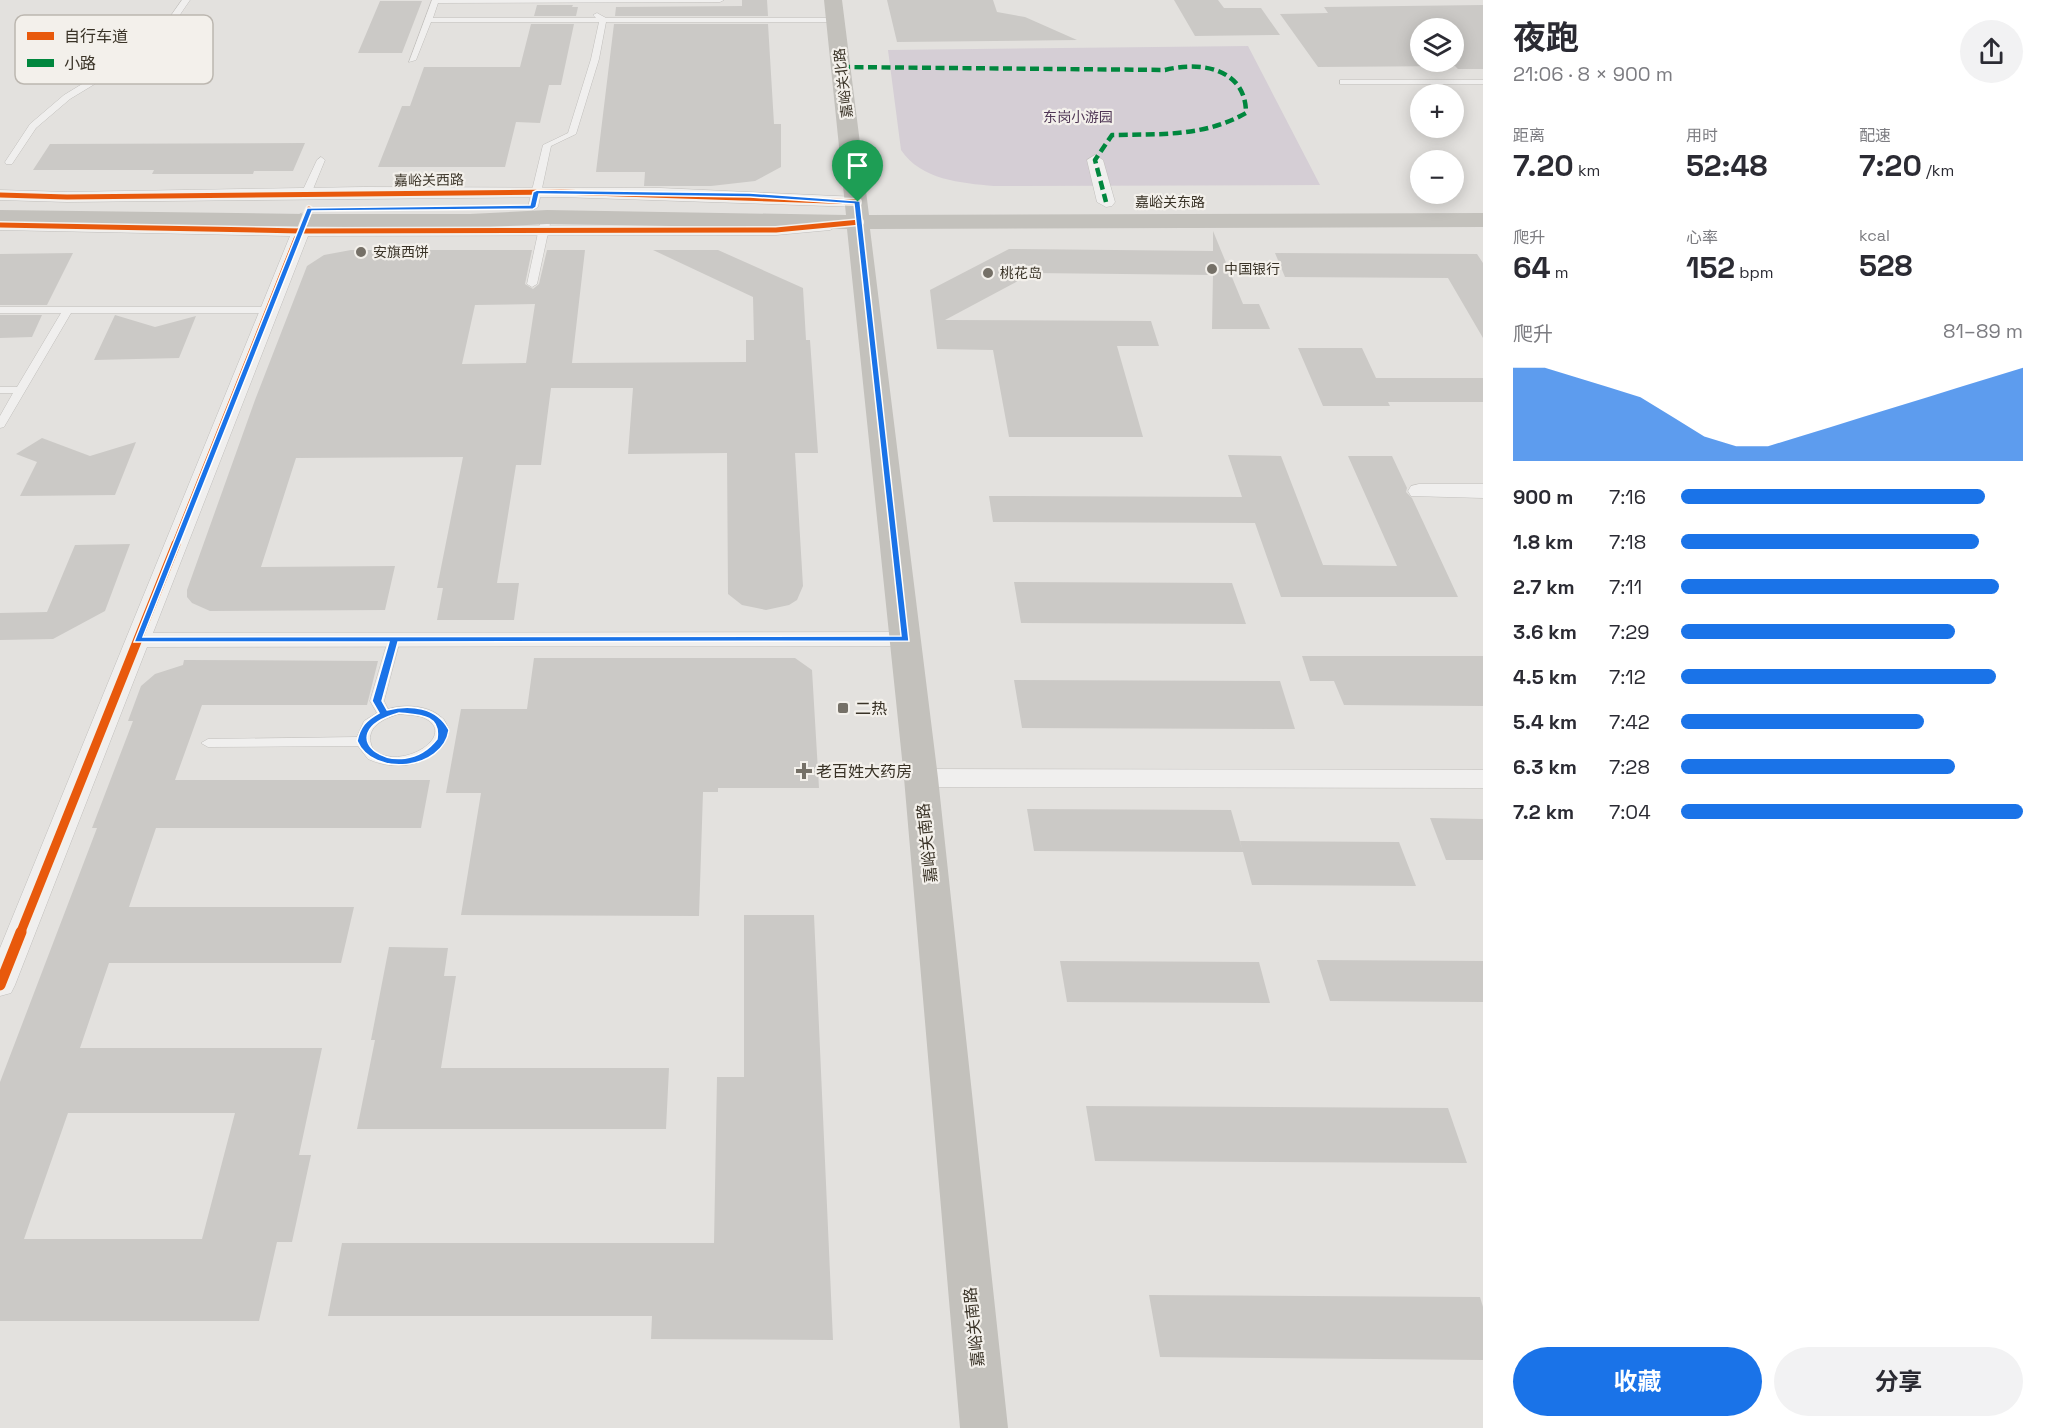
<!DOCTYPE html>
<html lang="zh">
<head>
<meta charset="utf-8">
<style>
  body { margin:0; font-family:"Space Grotesk","Noto Sans SC",sans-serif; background:#f2f2f3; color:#2b2b33; height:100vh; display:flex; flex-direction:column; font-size:22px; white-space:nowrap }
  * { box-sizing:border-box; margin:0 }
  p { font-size:20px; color:#7c7c81 }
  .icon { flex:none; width:33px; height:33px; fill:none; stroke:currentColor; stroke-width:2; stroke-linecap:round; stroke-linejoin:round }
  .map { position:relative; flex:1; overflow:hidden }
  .sheet { display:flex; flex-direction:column; background:#fff; width:570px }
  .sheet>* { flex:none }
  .controls { position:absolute; left:1410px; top:18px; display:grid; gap:12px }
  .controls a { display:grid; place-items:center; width:54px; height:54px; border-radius:50%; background:#fff; box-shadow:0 3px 15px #0003; font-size:30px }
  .pin { position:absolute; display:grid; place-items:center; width:51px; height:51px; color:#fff; margin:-62px -26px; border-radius:50% 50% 50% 0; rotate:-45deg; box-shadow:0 0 6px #0007 }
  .pin .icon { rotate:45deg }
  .round { display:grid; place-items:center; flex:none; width:63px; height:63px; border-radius:32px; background:#f2f2f3 }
  .overview { display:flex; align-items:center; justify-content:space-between; height:102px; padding:0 30px }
  h1 { font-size:33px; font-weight:700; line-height:45px }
  .metrics { display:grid; grid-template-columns:repeat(3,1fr); gap:9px; height:102px; padding:6px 30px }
  .metrics div { display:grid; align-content:center }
  .metrics b { font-size:30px; font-weight:700 }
  .metrics small { font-size:16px; font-weight:400 }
  .metrics p { font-size:16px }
  .chart { height:168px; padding:12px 30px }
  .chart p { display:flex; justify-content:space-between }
  .chart svg { width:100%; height:108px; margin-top:6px; fill:#1a73e8; opacity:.7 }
  .cta { display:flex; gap:12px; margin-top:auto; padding:12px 30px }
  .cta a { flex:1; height:69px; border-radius:36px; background:#1a73e8; color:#fff; font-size:24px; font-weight:700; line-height:69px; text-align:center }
  .cta a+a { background:#f2f2f3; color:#2b2b33 }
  ul { padding:0 30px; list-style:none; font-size:20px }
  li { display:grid; grid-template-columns:96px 72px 1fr; align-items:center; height:45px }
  li i { height:15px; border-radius:8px; background:#1a73e8 }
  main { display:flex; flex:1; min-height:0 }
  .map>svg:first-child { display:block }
  .green { fill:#d5ced5 }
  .building { fill:#cbc9c6; fill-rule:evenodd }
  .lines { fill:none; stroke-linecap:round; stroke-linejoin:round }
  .lane-casing { stroke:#c1bfbc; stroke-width:1 }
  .street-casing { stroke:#c1bfbc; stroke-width:1 }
  .lane { fill:#f0efee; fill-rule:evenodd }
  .street { fill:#f0efee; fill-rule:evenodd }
  .secondary { fill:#c3c1bc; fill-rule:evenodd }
  .quiet { stroke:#00873e; stroke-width:4.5; stroke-dasharray:9 4.5; stroke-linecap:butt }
  .cycleway-far3-casing { stroke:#f3f0eb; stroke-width:8 }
  .cycleway-far2-casing { stroke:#f3f0eb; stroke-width:10 }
  .cycleway-far1-casing { stroke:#f3f0eb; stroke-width:13 }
  .cycleway-casing { stroke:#f3f0eb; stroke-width:15 }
  .cycleway-far3 { stroke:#e8590c; stroke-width:5 }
  .cycleway-far2 { stroke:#e8590c; stroke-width:7 }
  .cycleway-far1 { stroke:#e8590c; stroke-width:9 }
  .cycleway { stroke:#e8590c; stroke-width:11 }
  .route { fill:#1a73e8; stroke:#fff; stroke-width:1.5; fill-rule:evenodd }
  .poi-dot { fill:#757067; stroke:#f3f0eb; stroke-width:2 }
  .labels { text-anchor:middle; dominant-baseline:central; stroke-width:4.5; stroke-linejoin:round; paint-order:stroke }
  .far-street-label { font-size:14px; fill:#3a3327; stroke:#f3f0eb }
  .far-park-label { font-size:14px; fill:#4f3655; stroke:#f3f0eb }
  .far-poi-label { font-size:14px; fill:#3a3327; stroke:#f3f0eb; text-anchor:start }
  .poi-label { font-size:16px; fill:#3a3327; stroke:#f3f0eb; text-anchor:start }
  .street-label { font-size:16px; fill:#3a3327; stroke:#f3f0eb }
  .key { fill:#f3f0eb; stroke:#bcb7b0; stroke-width:1.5 }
  .key-label { font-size:16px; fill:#3a3327 }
</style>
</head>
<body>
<main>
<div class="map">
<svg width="1483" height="1428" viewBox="0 0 1483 1428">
  <rect width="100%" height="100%" fill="#e3e1de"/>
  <path class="green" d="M 1248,46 L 1320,185 L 994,186 C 961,183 921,180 901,150 L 888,50 Z"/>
  <path class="building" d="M 742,0 L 767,0 L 768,16 L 615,16 L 616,7 L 742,6 Z
    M 887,0 L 993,0 L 997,12 L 1025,17 L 1077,40 L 897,42 Z
    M 1174,0 L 1218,0 L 1224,8 L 1261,8 L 1280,35 L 1195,36 Z
    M 380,1 L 422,1 L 402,53 L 358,53 Z
    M 537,5 L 573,5 L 572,7 L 578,7 L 576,16 L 534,16 Z
    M 1483,5 L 1483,69 L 1458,69 L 1455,66 L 1318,67 L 1280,14 L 1328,13 L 1324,7 ZM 1420,28 L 1454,28 L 1454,62 L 1420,62 Z
    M 531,24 L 574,24 L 561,85 L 549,85 L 540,123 L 516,122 L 505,167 L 378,167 L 402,106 L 410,106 L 424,67 L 520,67 Z
    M 614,24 L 768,24 L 774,124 L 781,124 L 781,167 L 755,181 L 711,186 L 644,186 L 645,172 L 596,172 Z
    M 305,143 L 293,171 L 254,171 L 253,174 L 152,174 L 154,170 L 33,170 L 50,144 Z
    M 1213,231 L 1243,304 L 1259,304 L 1270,329 L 1212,329 L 1213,275 L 1033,273 L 945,320 L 1151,321 L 1159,346 L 1117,346 L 1143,437 L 1009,437 L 993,350 L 937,349 L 930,290 L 1009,249 L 1213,251 Z
    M 351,250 L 532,250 L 525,284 L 533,289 L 539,284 L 547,250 L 585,250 L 572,363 L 746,362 L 746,340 L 754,340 L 753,297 L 653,250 L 718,250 L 803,288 L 806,340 L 810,340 L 818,453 L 795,453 L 803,586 L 797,600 L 789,605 L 766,610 L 742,605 L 728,594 L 727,453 L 628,454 L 633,388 L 551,388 L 541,465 L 516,465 L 497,583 L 519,583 L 514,620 L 437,620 L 443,588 L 437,588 L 463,457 L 296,458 L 261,567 L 395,566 L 385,610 L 210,611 L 192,603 L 187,597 L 187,590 L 255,400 L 307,266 L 324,255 ZM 535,304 L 526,363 L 462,364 L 475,305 Z
    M 73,253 L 47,305 L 0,305 L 0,254 Z
    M 1275,253 L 1477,254 L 1483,263 L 1483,338 L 1448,278 L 1285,277 Z
    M 0,315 L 42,315 L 32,337 L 0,338 Z
    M 115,315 L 155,327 L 196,316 L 179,358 L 94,360 Z
    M 1298,348 L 1362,348 L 1376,378 L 1483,378 L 1483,402 L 1388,402 L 1390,406 L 1323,406 Z
    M 42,438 L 90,456 L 136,442 L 115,495 L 20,496 L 37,462 L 16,454 Z
    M 1228,455 L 1281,456 L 1323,565 L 1397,566 L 1348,456 L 1392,456 L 1407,488 L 1406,492 L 1412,498 L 1458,597 L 1281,597 L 1255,523 L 993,522 L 989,496 L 1242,497 Z
    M 130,544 L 105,611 L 53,639 L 0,640 L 0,613 L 47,612 L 75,545 Z
    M 1014,582 L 1232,583 L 1246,624 L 1021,623 Z
    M 1302,656 L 1483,656 L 1483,706 L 1344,705 L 1334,681 L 1310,681 Z
    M 534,658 L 795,658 L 812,670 L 819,788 L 718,788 L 718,792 L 703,792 L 699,916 L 461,915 L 481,793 L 446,793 L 461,709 L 527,709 Z
    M 184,660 L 378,661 L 367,705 L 202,705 L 175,780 L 430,780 L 421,828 L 156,828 L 129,907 L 354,907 L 341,963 L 109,963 L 80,1048 L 322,1048 L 299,1155 L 311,1155 L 292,1242 L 277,1242 L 259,1321 L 0,1321 L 0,1082 L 97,828 L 92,828 L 133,721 L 128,721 L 141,686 L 155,674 L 183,665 ZM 68,1113 L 235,1113 L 202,1239 L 24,1239 Z
    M 1014,680 L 1280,681 L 1295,729 L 1022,728 Z
    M 1027,809 L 1231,810 L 1243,852 L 1034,851 Z
    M 1430,818 L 1483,819 L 1483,860 L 1446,860 Z
    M 1240,841 L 1399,842 L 1416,886 L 1252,885 Z
    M 744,915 L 814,915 L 833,1340 L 651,1339 L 652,1316 L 328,1316 L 342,1243 L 714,1243 L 717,1077 L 744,1077 Z
    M 389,947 L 448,948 L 444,976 L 456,976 L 441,1068 L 669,1068 L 666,1129 L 357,1129 L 375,1040 L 371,1040 Z
    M 1317,960 L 1483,961 L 1483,1002 L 1330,1001 Z
    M 1060,961 L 1259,962 L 1270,1003 L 1067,1002 Z
    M 1086,1106 L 1448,1108 L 1467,1163 L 1095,1161 Z
    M 1149,1295 L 1480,1297 L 1483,1307 L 1483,1360 L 1160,1357 Z"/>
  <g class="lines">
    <g class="lane-casing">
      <path id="lane" d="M 182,0 L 190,0 L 166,35 L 131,62 L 70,99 L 36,128 L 12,164 L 6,164 L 5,162 L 30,124 L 64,95 L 125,58 L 160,31 Z
        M 432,0 L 724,0 L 720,2 L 438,3 L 433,18 L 596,18 L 593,15 L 597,13 L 606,18 L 836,18 L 840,20 L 836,22 L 606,22 L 599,59 L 576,134 L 551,146 L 538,207 L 533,210 L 528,207 L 543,145 L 568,133 L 591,59 L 599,22 L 431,22 L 416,60 L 409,62 Z
        M 1340,80 L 1483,80 L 1483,84 L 1340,84 Z
        M 321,157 L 325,160 L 311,194 L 303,196 L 301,194 L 317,160 Z
        M 546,216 L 551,219 L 537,284 L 532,287 L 527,284 L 541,219 Z
        M 0,307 L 269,307 L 274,310 L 269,313 L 71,313 L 4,427 L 0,428 L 0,416 L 13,393 L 0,393 L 0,387 L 17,387 L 61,313 L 0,313 Z
        M 394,636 L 400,640 L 384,701 L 388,709 C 403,704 428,705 441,717 C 445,719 447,726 449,730 C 440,765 398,773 368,759 L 358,746 L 208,747 L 201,743 L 208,739 L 357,737 L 364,721 L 377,713 L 370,701 L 388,640 ZM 399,714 C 406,715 415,715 422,717 C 459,732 410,767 380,754 C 376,752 372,749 371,744 C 366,726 385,718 399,714 Z"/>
    </g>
    <g class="street-casing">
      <path id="street" d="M 1095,155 L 1103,160 L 1115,202 L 1112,206 L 1106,207 L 1097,202 L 1087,160 Z
        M 364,187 L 660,188 L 858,197 L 867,202 L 858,207 L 561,197 L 67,202 L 0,200 L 0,190 L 67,192 Z
        M 306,213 L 315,218 L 312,226 L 776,225 L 830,220 L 839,225 L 830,230 L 776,235 L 308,236 L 153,633 L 906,632 L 915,634 L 918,639 L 915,644 L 906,646 L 147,647 L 15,985 L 11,993 L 0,996 L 0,948 L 290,236 L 0,230 L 0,220 L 294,226 L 300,214 Z
        M 1419,484 L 1483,484 L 1483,498 L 1411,496 L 1408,491 L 1411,486 Z
        M 921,769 L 1483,770 L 1483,788 L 921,787 L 912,784 L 908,778 L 912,772 Z"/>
    </g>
    <use href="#lane" class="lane"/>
    <use href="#street" class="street"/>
    <path class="secondary" d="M 824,0 L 842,0 L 869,215 L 1483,213 L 1483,227 L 870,229 L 938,778 L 1008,1428 L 960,1428 L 904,778 L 847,229 L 547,224 L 470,228 L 0,224 L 0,210 L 305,214 L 470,214 L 547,210 L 846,215 Z"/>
    <path class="quiet" d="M 841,67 L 1165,70 C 1200,61 1246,68 1246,113 C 1204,137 1159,134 1112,135 L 1095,160 L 1106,202"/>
    <g class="cycleway-far3-casing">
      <path id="cycleway-far3" d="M 0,195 L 67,197 L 561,192 L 858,202
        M 0,225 L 300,231 L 776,230 L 860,222
        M 297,240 L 309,209"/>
    </g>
    <g class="cycleway-far2-casing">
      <path id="cycleway-far2" d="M 175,545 L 297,239"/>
    </g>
    <g class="cycleway-far1-casing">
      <path id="cycleway-far1" d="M 20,934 L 176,544"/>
    </g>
    <g class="cycleway-casing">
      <path id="cycleway" d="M 0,985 L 21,932"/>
    </g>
    <use href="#cycleway-far3" class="cycleway-far3"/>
    <use href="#cycleway-far2" class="cycleway-far2"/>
    <use href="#cycleway-far1" class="cycleway-far1"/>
    <use href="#cycleway" class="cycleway"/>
  </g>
  <path class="route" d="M 537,190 L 750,193 L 860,201 L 909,641 L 398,642 L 382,701 L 387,710 C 410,704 437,707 449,730 C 443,770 373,778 357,741 C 360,727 366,720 379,713 L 372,701 L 389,642 L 134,642 L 307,208 L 530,205 L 533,192 ZM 539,194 L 750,197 L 854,204 L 901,636 L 143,637 L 312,211 L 533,209 L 536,207 ZM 399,713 C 418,715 441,714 437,739 C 400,787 324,734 399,713 Z"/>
  <g class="poi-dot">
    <circle cx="361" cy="252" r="6"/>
    <circle cx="1212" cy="269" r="6"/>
    <circle cx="988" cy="273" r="6"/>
    <rect x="837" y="702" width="12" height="12" rx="3"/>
    <path d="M801 762h6v6h6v6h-6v6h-6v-6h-6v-6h6z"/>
  </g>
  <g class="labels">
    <g class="far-street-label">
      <text transform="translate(843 83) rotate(-97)">嘉峪关北路</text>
      <text transform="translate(429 180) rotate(-1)">嘉峪关西路</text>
      <text x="1170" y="202">嘉峪关东路</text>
    </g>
    <g class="far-park-label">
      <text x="1078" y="117">东岗小游园</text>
    </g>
    <g class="far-poi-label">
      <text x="373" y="252">安旗西饼</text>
      <text x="1224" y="269">中国银行</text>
      <text x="1000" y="273">桃花岛</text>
    </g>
    <g class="poi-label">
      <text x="855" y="708">二热</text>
      <text x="816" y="771">老百姓大药房</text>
    </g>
    <g class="street-label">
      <text transform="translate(927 843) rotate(-96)">嘉峪关南路</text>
      <text transform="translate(974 1327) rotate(-96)">嘉峪关南路</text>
    </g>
  </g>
  <rect x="15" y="15" width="198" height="69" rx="9" class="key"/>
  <rect x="27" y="32" width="27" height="8" fill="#e8590c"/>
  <rect x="27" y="59" width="27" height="8" fill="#00873e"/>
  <g class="key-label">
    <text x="64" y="42">自行车道</text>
    <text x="64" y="69">小路</text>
  </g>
</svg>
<div class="controls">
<a><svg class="icon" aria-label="layers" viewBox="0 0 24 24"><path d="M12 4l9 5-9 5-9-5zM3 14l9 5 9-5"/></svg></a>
<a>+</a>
<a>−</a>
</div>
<div class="pin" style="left:858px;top:202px;background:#1e9e55"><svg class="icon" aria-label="arrive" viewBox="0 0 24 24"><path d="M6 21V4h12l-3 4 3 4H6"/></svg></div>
</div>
<section class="sheet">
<div class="overview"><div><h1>夜跑</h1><p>21:06 · 8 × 900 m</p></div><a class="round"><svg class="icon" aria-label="share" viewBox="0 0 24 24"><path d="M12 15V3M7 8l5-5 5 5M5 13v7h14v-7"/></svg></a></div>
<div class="metrics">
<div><p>距离</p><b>7.20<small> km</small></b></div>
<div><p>用时</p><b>52:48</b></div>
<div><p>配速</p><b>7:20<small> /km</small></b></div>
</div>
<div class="metrics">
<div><p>爬升</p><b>64<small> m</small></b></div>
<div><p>心率</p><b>152<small> bpm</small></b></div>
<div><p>kcal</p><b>528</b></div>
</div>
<div class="chart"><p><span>爬升</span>81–89 m</p>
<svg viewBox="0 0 160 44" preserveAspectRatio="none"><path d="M0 44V6L10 6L20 10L30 14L40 18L50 26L60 34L70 38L80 38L90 34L100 30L110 26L120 22L130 18L140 14L150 10L160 6V44z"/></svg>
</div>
<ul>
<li><b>900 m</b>7:16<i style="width:89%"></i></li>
<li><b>1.8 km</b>7:18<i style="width:87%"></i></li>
<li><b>2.7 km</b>7:11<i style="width:93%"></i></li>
<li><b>3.6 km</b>7:29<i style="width:80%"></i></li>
<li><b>4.5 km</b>7:12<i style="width:92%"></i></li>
<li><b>5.4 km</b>7:42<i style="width:71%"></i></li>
<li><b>6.3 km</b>7:28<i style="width:80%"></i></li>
<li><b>7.2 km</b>7:04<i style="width:100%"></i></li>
</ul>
<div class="cta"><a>收藏</a><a>分享</a></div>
</section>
</main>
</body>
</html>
